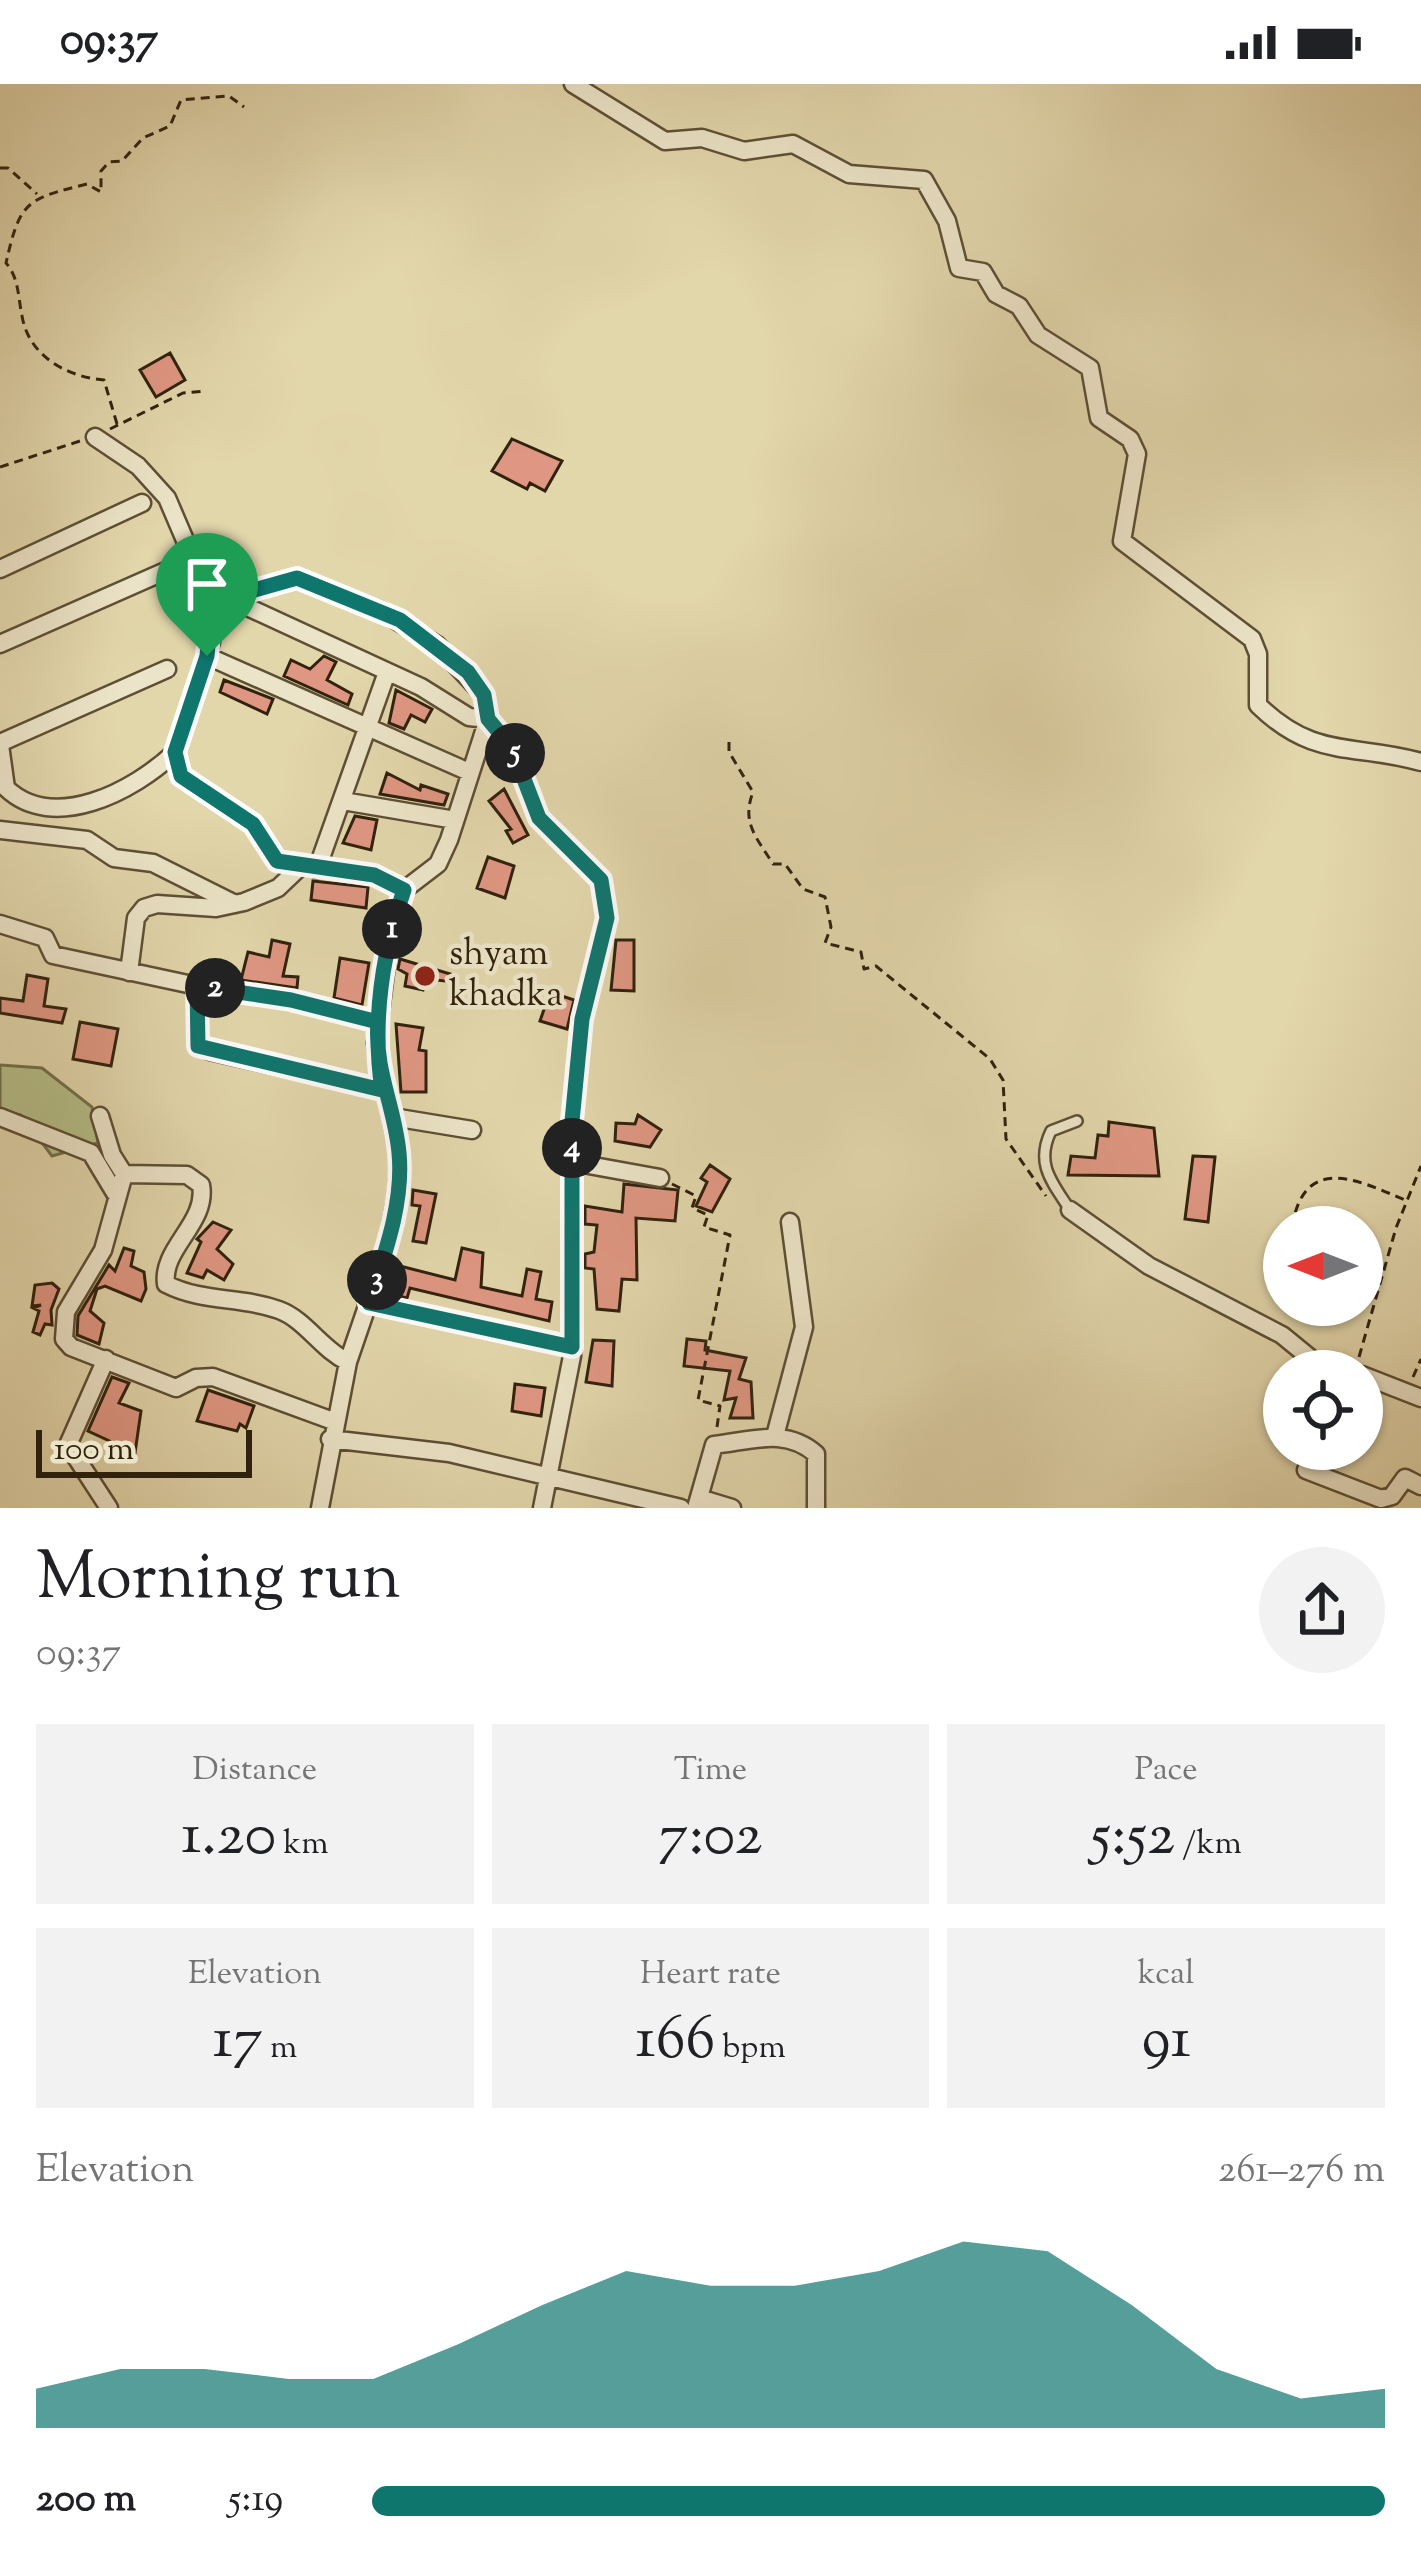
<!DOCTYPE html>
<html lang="en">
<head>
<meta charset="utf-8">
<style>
  body { margin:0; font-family:"Sorts Mill Goudy",serif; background:#f2f2f2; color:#202124; height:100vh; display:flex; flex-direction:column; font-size:45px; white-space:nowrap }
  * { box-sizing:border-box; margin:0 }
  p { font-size:39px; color:#757577 }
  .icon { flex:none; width:66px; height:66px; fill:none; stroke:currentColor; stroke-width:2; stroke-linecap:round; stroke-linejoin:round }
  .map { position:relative; height:1424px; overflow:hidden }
  .details { display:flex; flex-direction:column; background:#fff; flex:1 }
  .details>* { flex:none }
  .needle { width:78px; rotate:270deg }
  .controls { position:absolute; left:1263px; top:1122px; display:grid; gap:24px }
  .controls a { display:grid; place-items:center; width:120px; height:120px; border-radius:50%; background:#fff; box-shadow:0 3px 9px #0004; font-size:60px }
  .scale { position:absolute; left:36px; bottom:30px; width:216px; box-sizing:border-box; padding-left:12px; border:6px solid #31220e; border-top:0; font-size:33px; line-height:42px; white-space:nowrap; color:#31220e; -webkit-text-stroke:9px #ece4c8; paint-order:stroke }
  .pin { position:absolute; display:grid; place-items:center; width:102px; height:102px; color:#fff; margin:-123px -51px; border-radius:50% 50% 50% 0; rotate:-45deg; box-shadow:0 0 12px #0007 }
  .pin .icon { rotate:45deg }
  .km { position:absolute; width:60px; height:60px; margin:-30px; border-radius:50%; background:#222; color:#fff; font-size:33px; line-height:60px; text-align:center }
  .round { display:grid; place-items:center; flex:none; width:126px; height:126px; border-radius:63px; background:#f2f2f2 }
  .headline { display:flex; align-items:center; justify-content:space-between; height:204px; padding:0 36px }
  h1 { font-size:66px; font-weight:600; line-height:90px }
  .stats { display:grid; grid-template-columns:repeat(3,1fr); gap:18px; height:204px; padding:12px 36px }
  .stats div { display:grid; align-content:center; border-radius:0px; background:#f2f2f2; text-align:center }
  .stats b { font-size:60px; font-weight:600 }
  .stats small { font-size:33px; font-weight:400 }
  .stats p { font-size:33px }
  .chart { height:336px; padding:24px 36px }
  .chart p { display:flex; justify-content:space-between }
  .chart svg { width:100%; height:216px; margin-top:12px; fill:#0f766e; opacity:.7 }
  ul { padding:0 36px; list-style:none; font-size:39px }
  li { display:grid; grid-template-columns:192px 144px 1fr; align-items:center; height:90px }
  li i { height:30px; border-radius:15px; background:#0f766e }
  .status { display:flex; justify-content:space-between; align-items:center; height:84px; padding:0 60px; background:#fff; direction:ltr }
  .status svg { height:33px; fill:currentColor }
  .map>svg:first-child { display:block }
  .green { fill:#b5bd87; stroke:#73704a; stroke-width:3 }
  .building { fill:#df9783; stroke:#31220e; stroke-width:3 }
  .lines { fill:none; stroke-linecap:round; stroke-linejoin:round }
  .lane-casing { stroke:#5d4f35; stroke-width:14 }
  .street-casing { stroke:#5d4f35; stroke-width:21 }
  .path { stroke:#31220e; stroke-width:3; stroke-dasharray:9 6; stroke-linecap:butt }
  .lane { stroke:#ece4c8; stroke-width:9 }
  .street { stroke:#ece4c8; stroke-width:16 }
  .route-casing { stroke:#fff; stroke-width:24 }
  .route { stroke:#0f766e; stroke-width:15 }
  .poi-dot { fill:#8f2418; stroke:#ece4c8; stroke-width:4.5 }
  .labels { text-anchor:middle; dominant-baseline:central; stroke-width:9; stroke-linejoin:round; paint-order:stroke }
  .poi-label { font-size:36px; fill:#31220e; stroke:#ece4c8; text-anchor:start }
</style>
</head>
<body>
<div class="status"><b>09:37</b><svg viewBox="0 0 49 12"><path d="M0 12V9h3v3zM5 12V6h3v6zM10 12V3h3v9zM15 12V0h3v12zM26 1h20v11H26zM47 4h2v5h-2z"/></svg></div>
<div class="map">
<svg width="1421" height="1424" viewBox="0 0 1421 1424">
  <rect width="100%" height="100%" fill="#e2d6ab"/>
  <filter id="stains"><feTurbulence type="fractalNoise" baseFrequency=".00167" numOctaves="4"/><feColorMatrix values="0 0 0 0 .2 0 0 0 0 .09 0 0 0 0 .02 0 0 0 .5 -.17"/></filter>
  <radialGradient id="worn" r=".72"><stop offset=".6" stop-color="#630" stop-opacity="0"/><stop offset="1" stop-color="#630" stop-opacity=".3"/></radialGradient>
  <path class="green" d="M 0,981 L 42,984 L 92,1023 L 98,1059 L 52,1072 L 21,1031 L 0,1026 Z"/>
  <path class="building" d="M 170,269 L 185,296 L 156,313 L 140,286 Z
    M 512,355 L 562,377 L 545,407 L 530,399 L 527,405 L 492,387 Z
    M 324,572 L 336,578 L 327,596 L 352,610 L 348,621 L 284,592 L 291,576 L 310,585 Z
    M 224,596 L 273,615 L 267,630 L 220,608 Z
    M 396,606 L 432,625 L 425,638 L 411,631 L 404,645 L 389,639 Z
    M 387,689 L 420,706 L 421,701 L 448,710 L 444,721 L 380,710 Z
    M 504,705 L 528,751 L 513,759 L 506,747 L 511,745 L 489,717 Z
    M 355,732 L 377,736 L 371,766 L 343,759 Z
    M 488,773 L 514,782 L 505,814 L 477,804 Z
    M 313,797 L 368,803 L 366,824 L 311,816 Z
    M 272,856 L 290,860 L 283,892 L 298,893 L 297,904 L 241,896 L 248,868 L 269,873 Z
    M 616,856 L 634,856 L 634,907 L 611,906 Z
    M 340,874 L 369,879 L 362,921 L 334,914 Z
    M 400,875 L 457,892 L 455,898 L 426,895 L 423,906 L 405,902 L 407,890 L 398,885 Z
    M 27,891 L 48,895 L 44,922 L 66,925 L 62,939 L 0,929 L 0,914 L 23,917 Z
    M 550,908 L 574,916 L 567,945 L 540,937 Z
    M 80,938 L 118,945 L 111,982 L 73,975 Z
    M 396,940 L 423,944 L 419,966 L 426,967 L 426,1008 L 401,1008 Z
    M 638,1031 L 661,1046 L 650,1063 L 615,1057 L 616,1039 L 635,1040 Z
    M 1109,1038 L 1154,1044 L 1159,1092 L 1068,1091 L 1071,1072 L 1095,1074 L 1098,1051 L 1108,1052 Z
    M 1193,1072 L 1215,1073 L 1208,1138 L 1185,1135 Z
    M 710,1081 L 730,1095 L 712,1128 L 696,1122 L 707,1098 L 701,1094 Z
    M 624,1100 L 678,1106 L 675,1137 L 636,1134 L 637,1196 L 622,1195 L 619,1227 L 597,1225 L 594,1185 L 585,1184 L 585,1170 L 594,1168 L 597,1141 L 585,1140 L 585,1122 L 622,1128 Z
    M 413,1106 L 436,1110 L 426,1159 L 413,1157 L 420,1122 L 412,1121 Z
    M 213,1138 L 231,1146 L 217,1165 L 233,1180 L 224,1196 L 207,1186 L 203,1194 L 187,1189 L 201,1158 L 197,1155 Z
    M 124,1164 L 134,1167 L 131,1182 L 144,1188 L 146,1205 L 141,1217 L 105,1202 L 97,1205 L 90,1227 L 104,1239 L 99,1260 L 77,1251 L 78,1232 L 109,1181 L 115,1187 Z
    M 462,1164 L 483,1169 L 481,1203 L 522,1212 L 527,1185 L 541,1188 L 536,1215 L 552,1218 L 549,1237 L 410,1204 L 407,1214 L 395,1211 L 396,1181 L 455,1196 Z
    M 52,1199 L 59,1205 L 51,1226 L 52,1241 L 45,1240 L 40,1251 L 33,1248 L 39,1227 L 33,1224 L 41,1221 L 32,1222 L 35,1201 Z
    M 687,1255 L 706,1257 L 705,1266 L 746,1274 L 739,1295 L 751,1298 L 753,1334 L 730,1334 L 736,1314 L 724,1316 L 730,1287 L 684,1282 Z
    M 593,1256 L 614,1257 L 612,1302 L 586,1298 Z
    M 112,1293 L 129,1299 L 119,1319 L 141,1327 L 135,1369 L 113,1364 L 116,1360 L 88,1347 Z
    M 515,1300 L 545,1304 L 541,1332 L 512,1327 Z
    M 208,1306 L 254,1322 L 246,1344 L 240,1340 L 237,1347 L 197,1337 Z"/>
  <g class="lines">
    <g class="lane-casing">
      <path id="lane" d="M 1070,1126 C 1052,1098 1035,1080 1051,1047 L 1077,1037
        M 369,1219 L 572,1263"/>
    </g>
    <g class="street-casing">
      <path id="street" d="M 573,0 L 665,57 L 702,54 L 744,67 L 793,60 L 849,90 L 924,96 L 947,137 L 959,184 L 983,188 L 996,210 L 1019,222 L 1038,251 L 1090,284 L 1099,334 L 1130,355 L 1137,370 L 1122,457 L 1252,555 L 1258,570 L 1258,621 C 1314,676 1354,659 1421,678
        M 95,353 L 138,382 L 167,414 L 211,517 L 211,558 L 175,668 L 181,692 L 252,740 L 277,777 L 374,791 L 404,806
        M 0,485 L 142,419
        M 227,515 L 297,494 L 379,526 L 437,561 L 484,611 L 488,635 L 512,664 L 540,733 L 601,796 L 606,834 L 582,935 L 572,1037 L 572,1272 L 542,1424
        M 211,517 L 241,520 L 421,603 L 469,633 L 488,635 L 449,756 L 438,780 L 404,806 L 389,858 L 376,959 L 400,1073 L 397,1112 L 386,1167 L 348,1278 L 320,1424
        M 0,560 L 170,485
        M 207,572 L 469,688
        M 0,659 L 167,585
        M 0,661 L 6,704 C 53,749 133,708 175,668
        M 343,717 L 455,736
        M 0,746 L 87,756 L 114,774 L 153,779 L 235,820
        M 317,785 L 386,591
        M 0,840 L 45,854 L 53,871 L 197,902 L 198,961 L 210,967 L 382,1006
        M 129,888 L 136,834 L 144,824 L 157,820 L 216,824 L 244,818 L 278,804 L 299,784
        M 197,902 L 291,916 L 378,938
        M 100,1032 L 112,1071 L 124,1090 L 187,1091 L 201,1101 C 208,1139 161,1164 166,1200 C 203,1219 241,1212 279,1226 C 306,1236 321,1265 348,1278
        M 0,1033 L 91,1069 L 115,1109
        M 393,1033 L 472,1046
        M 572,1078 L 660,1094
        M 124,1090 L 103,1166 L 66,1228 L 64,1255 L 71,1263 L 176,1304 L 196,1294 L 213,1293 L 333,1337
        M 1070,1126 L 1149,1182 L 1282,1251 L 1326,1287
        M 106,1275 L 68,1361 L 109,1424
        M 1362,1291 L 1421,1314
        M 775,1352 L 804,1243 L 790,1138
        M 330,1355 L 449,1369 L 681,1424
        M 1306,1386 L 1381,1415 L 1392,1412 L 1405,1394 L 1421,1402
        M 699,1414 L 732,1424
        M 696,1424 L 714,1361 C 751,1357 785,1343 816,1370 L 816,1424"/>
    </g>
    <path class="path" d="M 0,84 L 8,84 L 37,110
      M 117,340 L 104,296 C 68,293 29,273 22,232 C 18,213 19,194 6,179 C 20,117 26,115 87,100 L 101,108 L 101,87 L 109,78 L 122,77 L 143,54 L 170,42 L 181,16 L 229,12 L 244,23
      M 110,345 L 183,309 L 205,307
      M 0,383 L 80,357
      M 729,658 L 729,668 L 753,708 C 741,739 757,754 773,780 L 785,780 L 803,805 L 825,813 L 831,843 L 825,859 L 861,868 L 864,885 L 876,882 L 990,975 L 1003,996 L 1006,1055 L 1046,1112
      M 672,1100 L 696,1112 L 692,1124 L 708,1131 L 704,1143 L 730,1151 L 698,1316 L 720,1322 L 717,1343
      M 1292,1143 C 1304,1070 1356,1095 1405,1116
      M 1359,1273 L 1396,1144 L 1421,1082
      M 1413,1293 L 1421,1275"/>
    <use href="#lane" class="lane"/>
    <use href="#street" class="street"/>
  </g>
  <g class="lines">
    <g class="route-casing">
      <path id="route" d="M 207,572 L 175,668 L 181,692 L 253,740 L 277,777 L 374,791 L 404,806 C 382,870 372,939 382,1006 L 198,962 L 197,902 L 291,916 L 378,938 C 374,986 395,1023 399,1069 C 404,1119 384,1172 369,1219 L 572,1263 L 572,1037 L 582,935 L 607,834 L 601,796 L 539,734 L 512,664 L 488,635 L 484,611 L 468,588 L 400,536 L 297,494 L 212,518 L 207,572"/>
    </g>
    <use href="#route" class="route"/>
  </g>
  <circle class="poi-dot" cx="425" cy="892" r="12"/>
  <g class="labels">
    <g class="poi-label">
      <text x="449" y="871">shyam<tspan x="449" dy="41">khadka</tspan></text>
    </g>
  </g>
  <rect width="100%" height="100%" filter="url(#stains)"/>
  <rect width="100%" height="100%" fill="url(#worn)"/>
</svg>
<div class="controls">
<a><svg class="needle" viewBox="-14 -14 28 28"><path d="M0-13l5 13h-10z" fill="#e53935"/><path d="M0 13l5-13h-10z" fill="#757577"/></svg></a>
<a><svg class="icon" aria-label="locate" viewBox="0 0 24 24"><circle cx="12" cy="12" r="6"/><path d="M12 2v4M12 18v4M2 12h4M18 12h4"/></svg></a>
</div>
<div class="scale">100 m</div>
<div class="pin" style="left:207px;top:572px;background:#1e9e55"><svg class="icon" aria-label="arrive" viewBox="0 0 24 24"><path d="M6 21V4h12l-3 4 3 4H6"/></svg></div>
<b class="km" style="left:392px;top:845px">1</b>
<b class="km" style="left:215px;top:904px">2</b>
<b class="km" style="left:377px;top:1196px">3</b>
<b class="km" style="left:572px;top:1064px">4</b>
<b class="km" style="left:515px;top:669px">5</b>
</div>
<section class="details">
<div class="headline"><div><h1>Morning run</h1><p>09:37</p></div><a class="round"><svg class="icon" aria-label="share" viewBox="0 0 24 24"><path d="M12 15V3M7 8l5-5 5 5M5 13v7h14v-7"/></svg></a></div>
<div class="stats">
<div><p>Distance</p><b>1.20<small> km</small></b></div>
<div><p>Time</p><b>7:02</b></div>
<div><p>Pace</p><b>5:52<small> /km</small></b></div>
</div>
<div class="stats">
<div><p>Elevation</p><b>17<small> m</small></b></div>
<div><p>Heart rate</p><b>166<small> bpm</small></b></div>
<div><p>kcal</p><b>91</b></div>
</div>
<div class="chart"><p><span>Elevation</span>261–276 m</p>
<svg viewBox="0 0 160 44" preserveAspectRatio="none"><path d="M0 44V36L10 32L20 32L30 34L40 34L50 27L60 19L70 12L80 15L90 15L100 12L110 6L120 8L130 19L140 32L150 38L160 36V44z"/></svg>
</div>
<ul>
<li><b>200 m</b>5:19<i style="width:100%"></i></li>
</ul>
</section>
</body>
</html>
